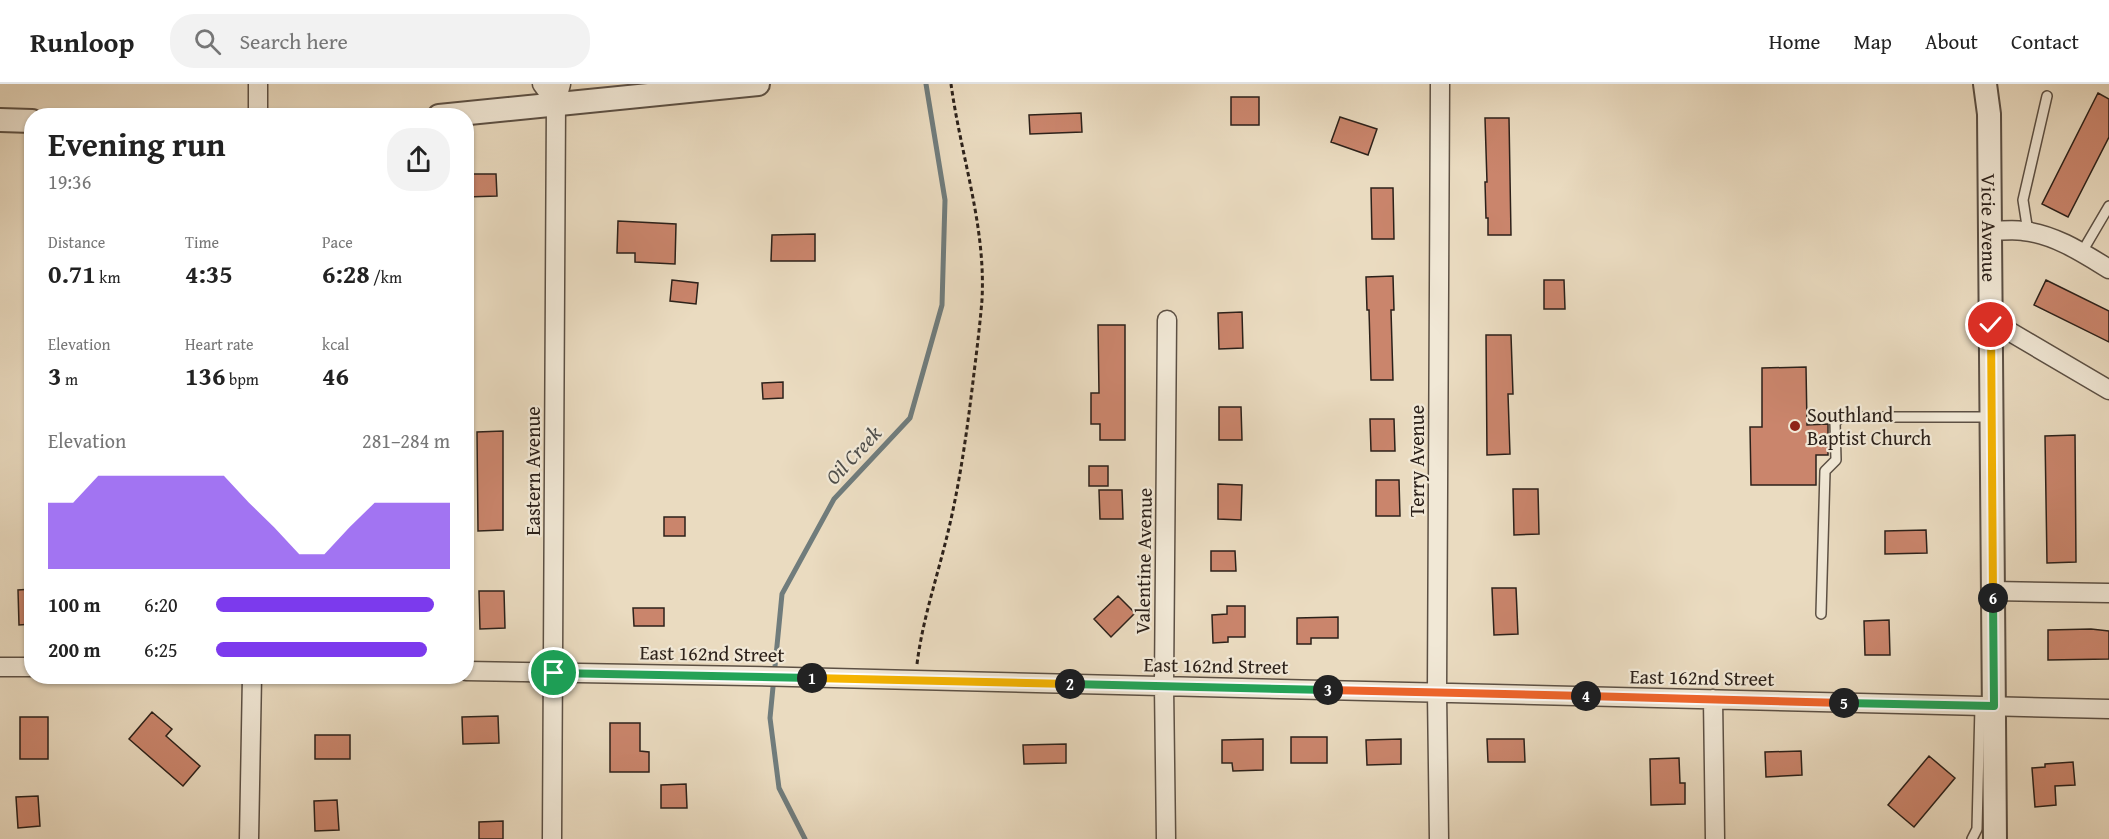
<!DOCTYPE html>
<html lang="en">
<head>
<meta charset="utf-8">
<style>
  body { margin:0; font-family:"Gentium Book Plus",serif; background:#f2f2f2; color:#222; height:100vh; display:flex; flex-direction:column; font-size:22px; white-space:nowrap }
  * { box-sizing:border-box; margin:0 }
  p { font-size:20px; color:#767676 }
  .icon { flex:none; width:33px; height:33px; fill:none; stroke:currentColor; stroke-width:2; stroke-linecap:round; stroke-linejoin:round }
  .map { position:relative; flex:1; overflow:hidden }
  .side { position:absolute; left:24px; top:24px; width:450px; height:576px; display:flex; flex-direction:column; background:#fff; border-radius:24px; box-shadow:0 2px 4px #0004 }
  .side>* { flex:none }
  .pin { position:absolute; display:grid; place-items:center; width:51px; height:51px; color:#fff; margin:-26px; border:3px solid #fff; border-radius:50%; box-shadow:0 2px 6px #0007 }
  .km { position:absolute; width:30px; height:30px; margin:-15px; border-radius:50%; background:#222; color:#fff; font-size:16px; line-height:30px; text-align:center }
  .round { display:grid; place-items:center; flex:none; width:63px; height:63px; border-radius:24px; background:#f2f2f2 }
  .headline { display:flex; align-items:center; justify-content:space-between; height:102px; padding:0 24px }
  h1 { font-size:33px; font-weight:700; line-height:45px }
  .metrics { display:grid; grid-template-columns:repeat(3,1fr); gap:9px; height:102px; padding:6px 24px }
  .metrics div { display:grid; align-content:center }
  .metrics b { font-size:26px; font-weight:700 }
  .metrics small { font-size:16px; font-weight:400 }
  .metrics p { font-size:16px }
  .chart { height:168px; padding:12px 24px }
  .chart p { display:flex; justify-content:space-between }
  .chart svg { width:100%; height:108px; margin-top:6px; fill:#7c3aed; opacity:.7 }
  ul { padding:0 24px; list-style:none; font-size:20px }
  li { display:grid; grid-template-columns:96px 72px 1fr; align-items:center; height:45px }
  li i { height:15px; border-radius:8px; background:#7c3aed }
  header { display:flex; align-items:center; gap:36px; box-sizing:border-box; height:84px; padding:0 30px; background:#fff; border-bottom:2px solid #e0e0e0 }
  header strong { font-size:28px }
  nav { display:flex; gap:33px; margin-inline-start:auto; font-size:21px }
  .search { width:420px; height:54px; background:#f2f2f2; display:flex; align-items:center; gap:15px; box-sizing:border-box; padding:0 21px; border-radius:24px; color:#767676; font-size:22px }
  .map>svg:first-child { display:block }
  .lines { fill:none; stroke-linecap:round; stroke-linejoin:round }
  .stream { stroke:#707c7c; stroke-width:5 }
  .building { fill:#ca856c; stroke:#2c211a; stroke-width:1.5 }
  .service-casing { stroke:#5c5044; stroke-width:12 }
  .minor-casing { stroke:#5c5044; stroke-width:21 }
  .tertiary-casing { stroke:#5c5044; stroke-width:26 }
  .path { stroke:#2c211a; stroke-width:3; stroke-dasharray:4.5 3; stroke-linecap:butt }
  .service { stroke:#f1e8d6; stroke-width:9 }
  .minor { stroke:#f1e8d6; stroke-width:18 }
  .tertiary { stroke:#f1e8d6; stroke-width:22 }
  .split-1-casing { stroke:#fff; stroke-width:12 }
  .split-2-casing { stroke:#fff; stroke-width:12 }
  .split-3-casing { stroke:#fff; stroke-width:12 }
  .split-4-casing { stroke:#fff; stroke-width:12 }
  .split-5-casing { stroke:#fff; stroke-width:12 }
  .split-6-casing { stroke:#fff; stroke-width:12 }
  .split-7-casing { stroke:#fff; stroke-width:12 }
  .split-1 { stroke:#22a559; stroke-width:8 }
  .split-2 { stroke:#f5b400; stroke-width:8 }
  .split-3 { stroke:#22a559; stroke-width:8 }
  .split-4 { stroke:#f0652b; stroke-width:8 }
  .split-5 { stroke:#f0652b; stroke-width:8 }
  .split-6 { stroke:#22a559; stroke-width:8 }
  .split-7 { stroke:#f5b400; stroke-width:8 }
  .poi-dot { fill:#8f2418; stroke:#f1e8d6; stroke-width:2 }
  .labels { text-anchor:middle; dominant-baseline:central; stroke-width:4.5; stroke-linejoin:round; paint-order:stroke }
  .street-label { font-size:20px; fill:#2c211a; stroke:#f1e8d6 }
  .poi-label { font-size:20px; fill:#2c211a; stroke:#f1e8d6; text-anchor:start }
  .water-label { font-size:21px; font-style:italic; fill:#4e4e4b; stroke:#f1e8d6 }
</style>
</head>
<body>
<header>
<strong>Runloop</strong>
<div class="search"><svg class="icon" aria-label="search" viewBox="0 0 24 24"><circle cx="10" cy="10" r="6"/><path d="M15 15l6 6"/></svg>Search here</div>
<nav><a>Home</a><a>Map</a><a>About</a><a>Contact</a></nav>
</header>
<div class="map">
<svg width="2109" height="755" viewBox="0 0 2109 755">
  <rect width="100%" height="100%" fill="#eadbc0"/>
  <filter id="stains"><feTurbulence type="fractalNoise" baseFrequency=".00333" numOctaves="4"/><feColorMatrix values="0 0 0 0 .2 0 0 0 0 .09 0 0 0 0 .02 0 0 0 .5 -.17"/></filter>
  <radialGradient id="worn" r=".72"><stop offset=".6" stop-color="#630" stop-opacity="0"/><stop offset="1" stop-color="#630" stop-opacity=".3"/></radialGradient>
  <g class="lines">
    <path class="stream" d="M 805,755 L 779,704 L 770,634 L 782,510 L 834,415 L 910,334 L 942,221 L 945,116 L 926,0"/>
  </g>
  <path class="building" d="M 2098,9 L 2109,15 L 2109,53 L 2068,133 L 2042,120 Z
    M 1231,13 L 1259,13 L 1259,41 L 1231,41 Z
    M 1081,29 L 1082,48 L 1030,50 L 1029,31 Z
    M 1340,33 L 1377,45 L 1368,71 L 1331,58 Z
    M 1485,34 L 1509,34 L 1511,151 L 1488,151 L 1488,134 L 1486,134 L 1485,98 L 1487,98 Z
    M 466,90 L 496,90 L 497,112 L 466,113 Z
    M 1371,104 L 1393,104 L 1394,155 L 1372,155 Z
    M 618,137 L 676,140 L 675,180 L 635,178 L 635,169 L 617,169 Z
    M 815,150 L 815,177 L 771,177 L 772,151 Z
    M 1393,192 L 1394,226 L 1391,226 L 1393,296 L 1371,296 L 1369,226 L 1367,226 L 1366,193 Z
    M 672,196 L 698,199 L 696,220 L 670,217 Z
    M 1544,196 L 1564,196 L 1565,225 L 1544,225 Z
    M 2046,196 L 2109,227 L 2109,258 L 2034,221 Z
    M 1242,228 L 1243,264 L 1219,265 L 1218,229 Z
    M 1098,241 L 1125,241 L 1125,356 L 1100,356 L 1100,340 L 1091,340 L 1091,309 L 1099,309 Z
    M 1486,251 L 1511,251 L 1513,310 L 1508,310 L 1510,370 L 1487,371 Z
    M 1806,283 L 1807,341 L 1828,340 L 1828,371 L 1816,371 L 1816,401 L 1751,401 L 1750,343 L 1762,343 L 1762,284 Z
    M 783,298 L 783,314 L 763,315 L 762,299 Z
    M 1219,323 L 1241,323 L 1242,356 L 1219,356 Z
    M 1370,335 L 1394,335 L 1395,367 L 1371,367 Z
    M 503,347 L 503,446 L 478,447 L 477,348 Z
    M 2075,351 L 2076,478 L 2047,479 L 2045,352 Z
    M 1089,382 L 1108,382 L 1108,402 L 1089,402 Z
    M 1376,396 L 1399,396 L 1400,432 L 1376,432 Z
    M 1218,400 L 1242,401 L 1241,436 L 1218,435 Z
    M 1513,405 L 1538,405 L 1539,450 L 1514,451 Z
    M 1099,406 L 1122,406 L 1123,435 L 1100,435 Z
    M 664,433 L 685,433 L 685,452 L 664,452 Z
    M 1926,446 L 1927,469 L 1885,470 L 1885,447 Z
    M 1211,467 L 1235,467 L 1236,487 L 1211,487 Z
    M 1492,504 L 1516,504 L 1518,550 L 1494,551 Z
    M 32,505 L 32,540 L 19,541 L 18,506 Z
    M 479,507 L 504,507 L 505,544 L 480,545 Z
    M 1118,512 L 1135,529 L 1111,553 L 1094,535 Z
    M 1227,522 L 1245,522 L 1245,553 L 1228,553 L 1228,558 L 1213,559 L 1212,531 L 1227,530 Z
    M 633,524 L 664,524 L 664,542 L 634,542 Z
    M 1338,533 L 1338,554 L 1311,554 L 1311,560 L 1297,560 L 1297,534 Z
    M 1889,536 L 1890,571 L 1865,571 L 1864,537 Z
    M 2091,545 L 2109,547 L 2109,575 L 2048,576 L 2048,546 Z
    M 152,628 L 172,645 L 166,652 L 200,682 L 183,702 L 129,655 Z
    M 498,632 L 499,659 L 463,660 L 462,633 Z
    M 20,633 L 48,633 L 48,675 L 20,675 Z
    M 610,639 L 640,639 L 640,667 L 649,668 L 649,688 L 610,688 Z
    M 315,651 L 350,651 L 350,675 L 315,675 Z
    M 1291,653 L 1327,653 L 1327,679 L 1291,679 Z
    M 1263,655 L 1263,686 L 1233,687 L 1232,679 L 1222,679 L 1222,656 Z
    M 1401,655 L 1401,680 L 1367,681 L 1366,656 Z
    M 1487,655 L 1524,655 L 1525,678 L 1488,678 Z
    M 1066,660 L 1066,679 L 1024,680 L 1023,661 Z
    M 1801,667 L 1802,691 L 1766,693 L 1765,668 Z
    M 1929,672 L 1955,694 L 1914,743 L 1888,721 Z
    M 1679,674 L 1680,699 L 1685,699 L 1685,720 L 1651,721 L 1650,675 Z
    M 2073,678 L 2075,701 L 2055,702 L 2056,721 L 2035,723 L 2032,684 L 2045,683 L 2045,680 Z
    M 686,700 L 687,724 L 661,724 L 661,701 Z
    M 38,712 L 40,742 L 18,744 L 16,713 Z
    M 337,716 L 339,746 L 315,747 L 314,717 Z
    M 503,737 L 503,755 L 479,755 L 479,738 Z"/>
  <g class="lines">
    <g class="service-casing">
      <path id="service" d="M 2028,148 L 2023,116 L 2047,12
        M 2082,168 L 2109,122
        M 1821,530 L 1825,387 L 1836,376 L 1835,339 L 1841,333 L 1992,333
        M 1972,755 L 1977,745 L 1980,622"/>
    </g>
    <g class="minor-casing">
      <path id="minor" d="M 542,0 L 556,19
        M 258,32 L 258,0
        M 1990,147 C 2001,147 2013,145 2023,147 C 2054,150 2083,169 2109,185
        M 1991,241 L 2007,246 L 2109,306
        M 1993,507 L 2109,509
        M 0,583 L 32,583
        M 466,587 L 749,592 L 2109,625
        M 1713,615 L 1715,755
        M 249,755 L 252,592
        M 552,755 L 556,19 L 561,0
        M 1166,755 L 1164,602 L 1167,236
        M 1439,755 L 1437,609 L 1440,0"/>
    </g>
    <g class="tertiary-casing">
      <g id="tertiary">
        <path id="s1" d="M 1985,0 L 1989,30 L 1995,755"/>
        <path d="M 439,32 L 758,0"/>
        <path d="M 0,36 L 32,37"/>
      </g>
    </g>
    <path class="path" d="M 917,580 C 922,540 934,503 944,464 C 959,407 967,348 974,289 C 977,265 980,240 982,216 C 986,142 961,73 951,0"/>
    <use href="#service" class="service"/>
    <use href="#minor" class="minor"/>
    <use href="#tertiary" class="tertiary"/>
  </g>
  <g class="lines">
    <g class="split-1-casing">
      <path id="split-1" d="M 554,589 L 812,594"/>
    </g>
    <g class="split-2-casing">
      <path id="split-2" d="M 812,594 L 1070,600"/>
    </g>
    <g class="split-3-casing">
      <path id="split-3" d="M 1070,600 L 1328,606"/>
    </g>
    <g class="split-4-casing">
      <path id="split-4" d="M 1328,606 L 1586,612"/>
    </g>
    <g class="split-5-casing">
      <path id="split-5" d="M 1586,612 L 1844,619"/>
    </g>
    <g class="split-6-casing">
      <path id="split-6" d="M 1844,619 L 1994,622 L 1993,514"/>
    </g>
    <g class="split-7-casing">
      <path id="split-7" d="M 1991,241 L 1993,514"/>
    </g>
    <use href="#split-1" class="split-1"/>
    <use href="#split-2" class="split-2"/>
    <use href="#split-3" class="split-3"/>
    <use href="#split-4" class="split-4"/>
    <use href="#split-5" class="split-5"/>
    <use href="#split-6" class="split-6"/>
    <use href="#split-7" class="split-7"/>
  </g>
  <circle class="poi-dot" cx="1795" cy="342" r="6"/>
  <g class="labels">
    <g class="street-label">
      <text stroke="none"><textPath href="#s1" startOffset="144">Vicie Avenue</textPath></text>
      <text transform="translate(1416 377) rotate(-90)">Terry Avenue</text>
      <text transform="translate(532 387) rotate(-90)">Eastern Avenue</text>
      <text transform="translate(1143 477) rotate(-89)">Valentine Avenue</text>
      <text transform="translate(712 569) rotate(1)">East 162nd Street</text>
      <text transform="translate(1216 581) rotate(1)">East 162nd Street</text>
      <text transform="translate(1702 593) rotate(1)">East 162nd Street</text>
    </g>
    <g class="poi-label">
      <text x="1807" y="330">Southland<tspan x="1807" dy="23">Baptist Church</tspan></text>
    </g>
    <g class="water-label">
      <text transform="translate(853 371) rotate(-47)">Oil Creek</text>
    </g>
  </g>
  <rect width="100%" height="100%" filter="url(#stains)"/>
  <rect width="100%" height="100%" fill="url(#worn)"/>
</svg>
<div class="pin" style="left:554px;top:589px;background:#1e9e55"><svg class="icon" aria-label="arrive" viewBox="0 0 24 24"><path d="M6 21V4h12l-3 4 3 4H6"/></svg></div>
<div class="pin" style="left:1991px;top:241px;background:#d93025"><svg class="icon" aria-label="check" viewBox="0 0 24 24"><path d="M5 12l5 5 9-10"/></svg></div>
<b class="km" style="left:812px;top:594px">1</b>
<b class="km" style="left:1070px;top:600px">2</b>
<b class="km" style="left:1328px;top:606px">3</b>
<b class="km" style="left:1586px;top:612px">4</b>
<b class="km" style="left:1844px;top:619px">5</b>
<b class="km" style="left:1993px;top:514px">6</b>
<section class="side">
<div class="headline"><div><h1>Evening run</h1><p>19:36</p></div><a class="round"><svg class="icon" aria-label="share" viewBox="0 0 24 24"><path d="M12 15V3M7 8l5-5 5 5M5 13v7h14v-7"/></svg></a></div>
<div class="metrics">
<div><p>Distance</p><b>0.71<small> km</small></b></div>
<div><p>Time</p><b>4:35</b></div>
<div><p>Pace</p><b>6:28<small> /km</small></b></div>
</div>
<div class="metrics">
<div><p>Elevation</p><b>3<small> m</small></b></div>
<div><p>Heart rate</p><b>136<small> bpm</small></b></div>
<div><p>kcal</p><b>46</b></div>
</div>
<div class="chart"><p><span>Elevation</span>281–284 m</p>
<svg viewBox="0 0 160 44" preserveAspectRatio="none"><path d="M0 44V17L10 17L20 6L30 6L40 6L50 6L60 6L70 6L80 17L90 27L100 38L110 38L120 27L130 17L140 17L150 17L160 17V44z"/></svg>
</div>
<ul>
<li><b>100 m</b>6:20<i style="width:93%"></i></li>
<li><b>200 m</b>6:25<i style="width:90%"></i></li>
</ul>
</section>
</div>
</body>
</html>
